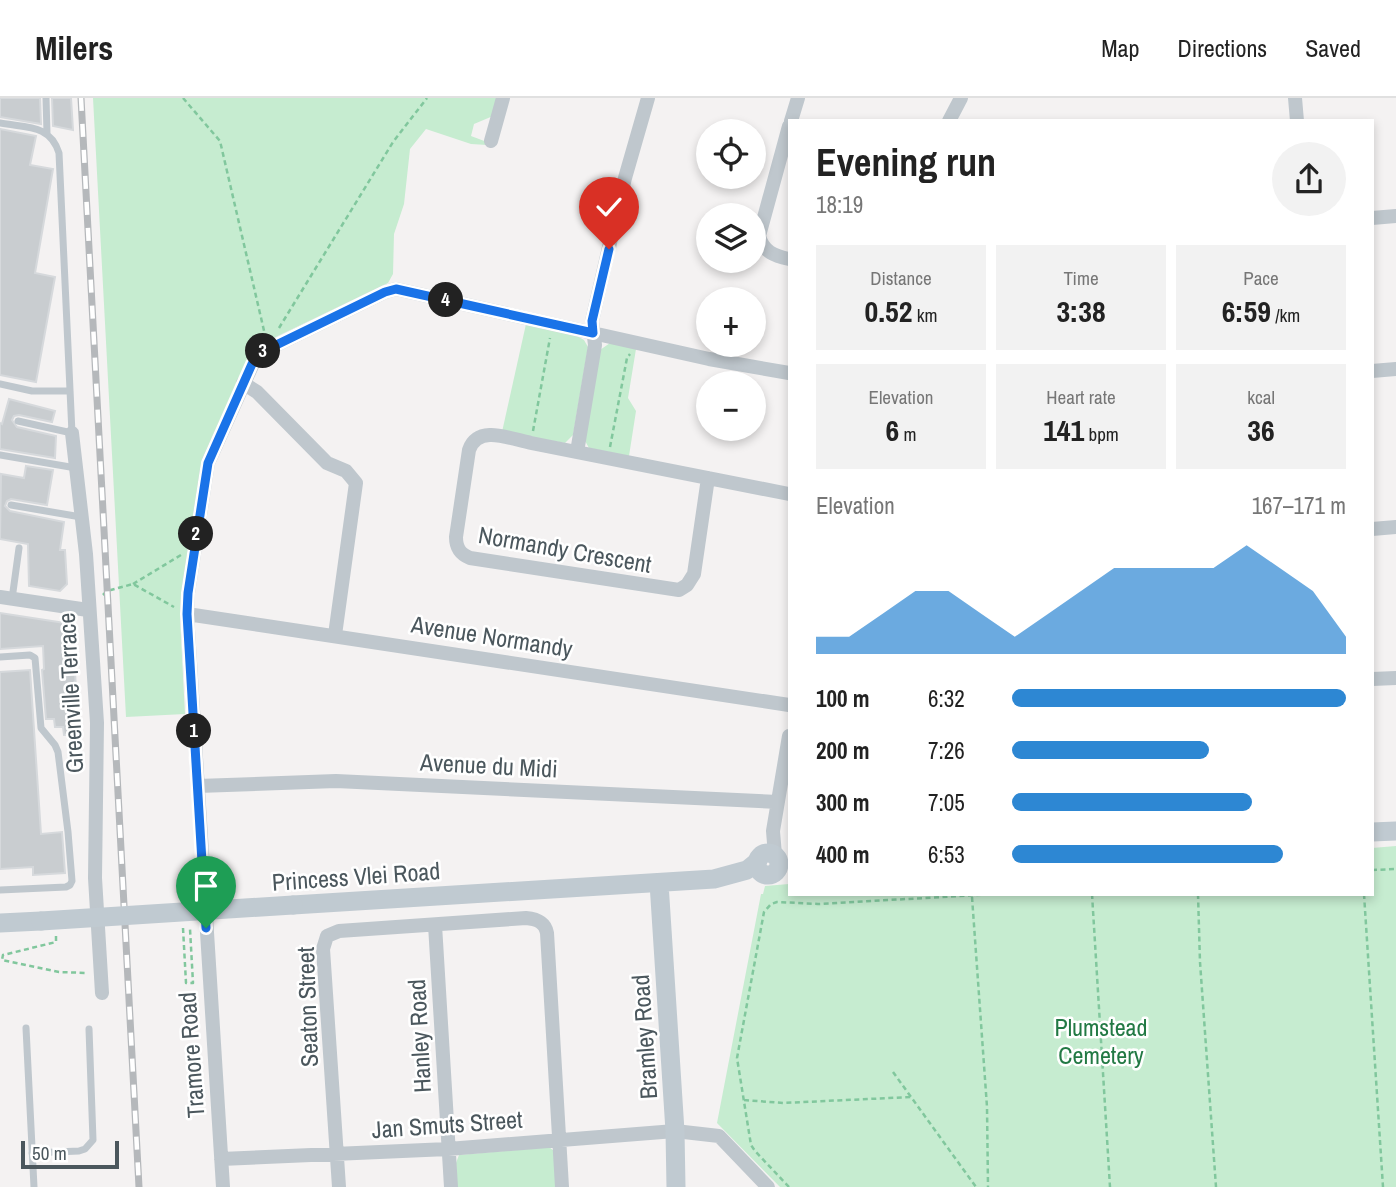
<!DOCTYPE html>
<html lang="en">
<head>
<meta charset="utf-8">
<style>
  body { margin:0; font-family:"Archivo Narrow",sans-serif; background:#f2f2f2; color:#222; height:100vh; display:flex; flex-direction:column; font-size:26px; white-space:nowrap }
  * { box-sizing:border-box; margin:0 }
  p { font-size:23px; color:#767676 }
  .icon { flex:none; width:38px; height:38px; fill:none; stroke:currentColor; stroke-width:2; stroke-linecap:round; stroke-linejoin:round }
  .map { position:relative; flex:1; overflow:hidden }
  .details { position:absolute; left:788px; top:21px; width:586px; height:777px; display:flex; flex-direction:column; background:#fff; border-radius:0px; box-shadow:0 4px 10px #0003 }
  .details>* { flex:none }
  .controls { position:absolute; left:696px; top:21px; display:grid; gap:14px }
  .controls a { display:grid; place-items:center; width:70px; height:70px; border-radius:50%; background:#fff; box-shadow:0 4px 10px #0003; font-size:35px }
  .scale { position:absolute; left:21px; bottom:18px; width:98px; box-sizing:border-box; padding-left:7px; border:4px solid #4b575d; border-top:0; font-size:19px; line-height:24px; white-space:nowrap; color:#4b575d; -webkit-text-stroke:5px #fff; paint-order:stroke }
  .pin { position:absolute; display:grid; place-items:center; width:60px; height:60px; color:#fff; margin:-72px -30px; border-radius:50% 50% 50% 0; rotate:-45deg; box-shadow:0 0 7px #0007 }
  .pin .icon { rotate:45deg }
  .km { position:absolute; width:35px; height:35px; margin:-18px; border-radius:50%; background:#222; color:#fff; font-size:19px; line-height:35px; text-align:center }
  .round { display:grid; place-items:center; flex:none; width:74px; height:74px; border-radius:37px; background:#f2f2f2 }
  .summary { display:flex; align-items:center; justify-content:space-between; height:119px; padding:0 28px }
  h1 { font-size:38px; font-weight:800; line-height:52px }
  .metrics { display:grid; grid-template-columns:repeat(3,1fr); gap:10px; height:119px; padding:7px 28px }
  .metrics div { display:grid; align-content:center; border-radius:0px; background:#f2f2f2; text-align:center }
  .metrics b { font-size:30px; font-weight:800 }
  .metrics small { font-size:19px; font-weight:400 }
  .metrics p { font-size:19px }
  .chart { height:196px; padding:14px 28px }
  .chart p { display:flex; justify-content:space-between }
  .chart svg { width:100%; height:126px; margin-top:7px; fill:#2d87d3; opacity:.7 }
  ul { padding:0 28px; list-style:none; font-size:23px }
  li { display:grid; grid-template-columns:112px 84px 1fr; align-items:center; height:52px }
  li i { height:18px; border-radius:9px; background:#2d87d3 }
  header { display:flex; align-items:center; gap:42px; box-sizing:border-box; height:98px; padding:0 35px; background:#fff; border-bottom:2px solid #e0e0e0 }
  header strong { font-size:33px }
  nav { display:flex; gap:38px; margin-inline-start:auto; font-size:24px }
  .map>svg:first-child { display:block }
  .green { fill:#c6ecd0 }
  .building { fill:#c9cdd0; stroke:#d6d9dc; stroke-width:2 }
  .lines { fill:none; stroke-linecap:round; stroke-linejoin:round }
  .path { stroke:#81c79d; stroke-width:2.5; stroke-dasharray:5 3.5; stroke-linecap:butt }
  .lane { stroke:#bfc7cd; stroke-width:7 }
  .street { stroke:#bfc7cd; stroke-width:14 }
  .secondary { stroke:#c0cad1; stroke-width:19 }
  .rail-casing { stroke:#b5b8bb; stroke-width:7 }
  .rail { stroke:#fff; stroke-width:4.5; stroke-dasharray:13; stroke-linecap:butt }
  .secondary-bridge { stroke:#c0cad1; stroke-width:19 }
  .route-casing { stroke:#fff; stroke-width:14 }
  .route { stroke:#1a73e8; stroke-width:9 }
  .labels { text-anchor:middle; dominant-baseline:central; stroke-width:5; stroke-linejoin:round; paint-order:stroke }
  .street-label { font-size:24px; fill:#4b575d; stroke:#fff }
  .park-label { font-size:24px; fill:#227944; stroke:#fff }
</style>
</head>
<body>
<header>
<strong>Milers</strong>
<nav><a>Map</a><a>Directions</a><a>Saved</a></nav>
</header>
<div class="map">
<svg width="1396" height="1089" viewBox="0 0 1396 1089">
  <rect width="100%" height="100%" fill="#f4f2f2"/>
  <path class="green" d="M 93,0 L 498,0 L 493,18 L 474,26 L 471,38 L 487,44 L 487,47 L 471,46 L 426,31 L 410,51 L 404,106 L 394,136 L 393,176 L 388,185 L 255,249 L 251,254 L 204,360 L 180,519 L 185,616 L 126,619 Z
    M 526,226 L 577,238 L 584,242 L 588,249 L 573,337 L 565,345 L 502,334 Z
    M 610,245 L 636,251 L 628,300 L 636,313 L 629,358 L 589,350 L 584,341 L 600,252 Z
    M 1396,748 L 1396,1089 L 780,1089 L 717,1025 L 761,796 L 763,796 L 765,788 L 789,786 L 789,796 L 1372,796 L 1372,750 Z
    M 549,1049 L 554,1053 L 558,1089 L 457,1089 L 456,1065 L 459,1057 Z"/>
  <path class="building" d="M 0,0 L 40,0 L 41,26 L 0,19 Z
    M 52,0 L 71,0 L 73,32 L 53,28 Z
    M 0,31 L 36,38 L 30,67 L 53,71 L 35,175 L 55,179 L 36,284 L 0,277 Z
    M 9,301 L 55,313 L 52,324 L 19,317 L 14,318 L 12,322 L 17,329 L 56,338 L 55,360 L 0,351 L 0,325 L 2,326 Z
    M 26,368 L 53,372 L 47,407 L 11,401 L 7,403 L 5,408 L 10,413 L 64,424 L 60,452 L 65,452 L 67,486 L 60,493 L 29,488 L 28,446 L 0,441 L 1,376 L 24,380 Z
    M 0,515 L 71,526 L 73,529 L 78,636 L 64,637 L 63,629 L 55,629 L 54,621 L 46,621 L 42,572 L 44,571 L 43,548 L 0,551 Z
    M 30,572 L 41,736 L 62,734 L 65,775 L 33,777 L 33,769 L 0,771 L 0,574 Z"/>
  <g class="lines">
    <path class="path" d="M 183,0 L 220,43 L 265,237
      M 279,230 L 393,44 L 427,0
      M 533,333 L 550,240
      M 610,349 L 627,260 L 630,256
      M 133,486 L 181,457
      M 103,497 L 107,493 L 133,486 L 174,509
      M 1372,772 L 1396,771
      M 1092,796 L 1110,1089
      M 1198,796 L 1200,864 L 1216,1089
      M 1364,796 L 1383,1089
      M 972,799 L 987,1009 L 988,1089
      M 183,830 L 186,885 L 193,885 L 190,831 L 192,830
      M 56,838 L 56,844 L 3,857 L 2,862 L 59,874 L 87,875
      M 893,974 L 976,1089
      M 744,1002 L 783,1005 L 911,999
      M 789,1089 L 755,1053 L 751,1047 L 737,960 L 764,814 L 771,806 L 777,804 L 818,806 L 996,796"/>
    <path class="lane" d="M 46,0 L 47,35
      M 0,25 C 26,30 50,26 59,55 L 72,335 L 18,323
      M 0,286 L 32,293 L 68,293
      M 0,357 L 76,370
      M 11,407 L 81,419
      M 12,501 L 19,450
      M 0,559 L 30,557 L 35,560 L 41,630 L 55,647 L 58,654 L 68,734 L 72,783 L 70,787 L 66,789 L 0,792
      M 26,930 L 34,1089
      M 32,1055 L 79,1053 L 85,1051 L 93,1042 L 89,931"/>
    <path class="street" d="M 1295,0 L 1297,23
      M 791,23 L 798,0
      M 949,23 L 961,0
      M 789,28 L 759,138 C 763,154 775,158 789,161
      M 491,43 L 503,0
      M 1372,120 L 1396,118
      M 1372,273 L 1396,271
      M 243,285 L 257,294 L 327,365 L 346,373 L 356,385 L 335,537
      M 72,335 L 86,456 L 97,625 L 95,780 L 102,895
      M 577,354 L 595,247 L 592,223 L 625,80 L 648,0
      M 708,380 L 694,476 L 687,487 L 679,492 L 470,460 C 460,456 456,450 456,439 L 469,352 C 478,326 511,341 531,345 L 789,396
      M 1372,431 L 1396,429
      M 0,499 L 88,512
      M 187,516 L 789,607
      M 1372,581 L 1396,580
      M 198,688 L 336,683 L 778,704
      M 775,757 L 773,733 L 789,638
      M 435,827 L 451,1089
      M 221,1061 L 448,1051 L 675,1033 L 719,1038 L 768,1089
      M 223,1089 L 187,516 L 188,495 L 208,365 L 255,261 L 268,251 L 385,194 L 396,191 L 709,261 L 789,275
      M 339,1089 L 323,851 L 327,838 L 339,833 L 526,820 C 537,821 545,824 547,835 L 562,1089"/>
    <path class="secondary" d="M 1372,734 L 1396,733
      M757 766a11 11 0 1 1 22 0a11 11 0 1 1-22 0Z
      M 659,785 L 675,1033 L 676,1089
      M 293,807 L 714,781 L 747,772 L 758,763
      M 0,825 L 41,823"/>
    <g class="rail-casing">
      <path id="rail" d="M 81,0 L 139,1089"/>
    </g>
    <use href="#rail" class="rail"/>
    <path class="secondary-bridge" d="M 41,823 L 293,807"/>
  </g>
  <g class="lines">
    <g class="route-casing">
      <path id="route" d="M 206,830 L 187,516 L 188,495 L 208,365 L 252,266 L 259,256 L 268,251 L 385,194 L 396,191 L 593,235 L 592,223 L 609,151"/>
    </g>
    <use href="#route" class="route"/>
  </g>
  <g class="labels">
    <g class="street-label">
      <text transform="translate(565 451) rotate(10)">Normandy Crescent</text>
      <text transform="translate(492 538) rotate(9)">Avenue Normandy</text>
      <text transform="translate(70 595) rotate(-93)">Greenville Terrace</text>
      <text transform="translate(489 667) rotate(3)">Avenue du Midi</text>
      <text transform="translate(356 778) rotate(-4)">Princess Vlei Road</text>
      <text transform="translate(307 909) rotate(-92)">Seaton Street</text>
      <text transform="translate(419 938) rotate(-93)">Hanley Road</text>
      <text transform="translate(644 939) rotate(-94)">Bramley Road</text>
      <text transform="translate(191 957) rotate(-94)">Tramore Road</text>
      <text transform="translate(447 1026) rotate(-4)">Jan Smuts Street</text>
    </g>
    <g class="park-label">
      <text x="1101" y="929">Plumstead<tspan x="1101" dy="28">Cemetery</tspan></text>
    </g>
  </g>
</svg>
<div class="controls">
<a><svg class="icon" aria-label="locate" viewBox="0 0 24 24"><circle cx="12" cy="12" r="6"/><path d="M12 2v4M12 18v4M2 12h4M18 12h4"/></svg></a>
<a><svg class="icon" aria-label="layers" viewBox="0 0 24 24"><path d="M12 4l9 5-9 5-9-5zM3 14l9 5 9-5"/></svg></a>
<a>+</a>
<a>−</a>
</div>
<div class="scale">50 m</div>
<div class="pin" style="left:206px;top:830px;background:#1e9e55"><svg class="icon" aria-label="arrive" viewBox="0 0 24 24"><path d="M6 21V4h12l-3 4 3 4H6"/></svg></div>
<div class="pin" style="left:609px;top:151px;background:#d93025"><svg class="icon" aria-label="check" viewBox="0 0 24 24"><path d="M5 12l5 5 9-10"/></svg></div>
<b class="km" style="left:194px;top:633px">1</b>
<b class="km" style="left:196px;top:436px">2</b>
<b class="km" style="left:263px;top:253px">3</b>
<b class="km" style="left:446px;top:202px">4</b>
<section class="details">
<div class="summary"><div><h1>Evening run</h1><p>18:19</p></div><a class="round"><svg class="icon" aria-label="share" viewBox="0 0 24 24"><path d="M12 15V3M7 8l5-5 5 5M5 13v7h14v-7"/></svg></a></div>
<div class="metrics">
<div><p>Distance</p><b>0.52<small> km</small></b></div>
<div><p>Time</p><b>3:38</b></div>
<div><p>Pace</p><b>6:59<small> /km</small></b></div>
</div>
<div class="metrics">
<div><p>Elevation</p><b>6<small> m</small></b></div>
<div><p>Heart rate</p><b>141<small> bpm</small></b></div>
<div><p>kcal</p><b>36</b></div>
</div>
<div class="chart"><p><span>Elevation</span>167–171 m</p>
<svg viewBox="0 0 160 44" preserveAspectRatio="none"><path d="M0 44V38L10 38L20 30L30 22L40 22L50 30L60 38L70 30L80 22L90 14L100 14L110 14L120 14L130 6L140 14L150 22L160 38V44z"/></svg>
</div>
<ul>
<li><b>100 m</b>6:32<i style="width:100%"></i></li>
<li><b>200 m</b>7:26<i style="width:59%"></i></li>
<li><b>300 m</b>7:05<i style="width:72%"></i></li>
<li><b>400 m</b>6:53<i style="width:81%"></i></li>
</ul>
</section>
</div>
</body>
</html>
